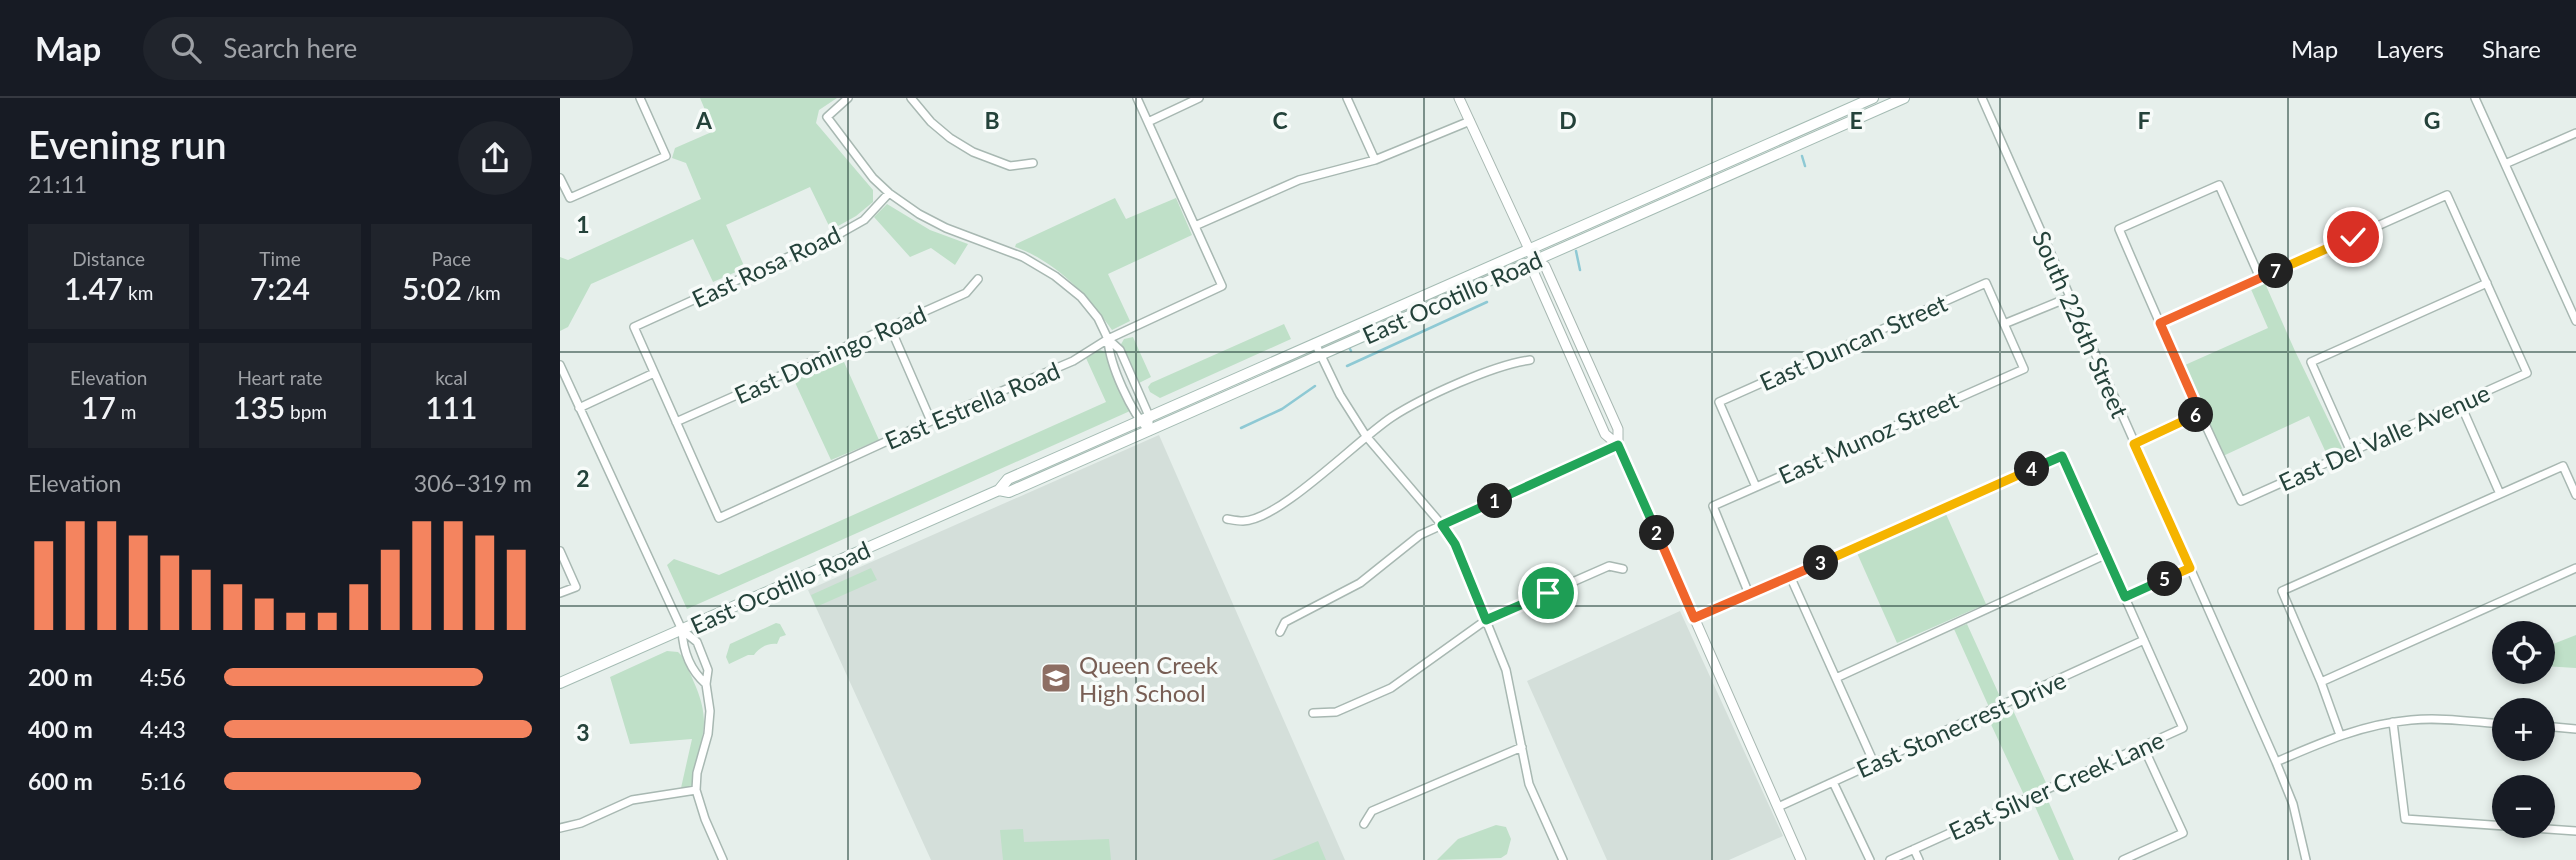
<!DOCTYPE html>
<html lang="en">
<head>
<meta charset="utf-8">
<style>
  body { margin:0; font-family:Lato,sans-serif; background:#20242c; color:#f1f3f6; height:100vh; display:flex; flex-direction:column; font-size:26px; white-space:nowrap }
  * { box-sizing:border-box; margin:0 }
  p { font-size:23px; color:#9ea1a6 }
  .icon { flex:none; width:38px; height:38px; fill:none; stroke:currentColor; stroke-width:2; stroke-linecap:round; stroke-linejoin:round }
  .map { position:relative; flex:1; overflow:hidden }
  .drawer { display:flex; flex-direction:column; background:#171b24; width:560px }
  .drawer>* { flex:none }
  .buttons { position:absolute; left:1932px; top:523px; display:grid; gap:14px }
  .buttons a { display:grid; place-items:center; width:63px; height:63px; border-radius:50%; background:#171b24; box-shadow:0 4px 10px #0003; font-size:35px }
  .pin { position:absolute; display:grid; place-items:center; width:60px; height:60px; color:#fff; margin:-30px; border:4px solid #fff; border-radius:50%; box-shadow:0 2px 7px #0007 }
  .km { position:absolute; width:35px; height:35px; margin:-18px; border-radius:50%; background:#222; color:#fff; font-size:19px; line-height:35px; text-align:center }
  .round { display:grid; place-items:center; flex:none; width:74px; height:74px; border-radius:37px; background:#20242c }
  .overview { display:flex; align-items:center; justify-content:space-between; height:119px; padding:0 28px }
  h1 { font-size:38px; font-weight:600; line-height:52px }
  .metrics { display:grid; grid-template-columns:repeat(3,1fr); gap:10px; height:119px; padding:7px 28px }
  .metrics div { display:grid; align-content:center; border-radius:0px; background:#20242c; text-align:center }
  .metrics b { font-size:30px; font-weight:600 }
  .metrics small { font-size:19px; font-weight:400 }
  .metrics p { font-size:19px }
  .chart { height:196px; padding:14px 28px }
  .chart p { display:flex; justify-content:space-between }
  .chart svg { width:100%; height:126px; margin-top:7px; stroke:#f4845f; stroke-width:6 }
  ul { padding:0 28px; list-style:none; font-size:23px }
  li { display:grid; grid-template-columns:112px 84px 1fr; align-items:center; height:52px }
  li i { height:18px; border-radius:9px; background:#f4845f }
  header { display:flex; align-items:center; gap:42px; box-sizing:border-box; height:98px; padding:0 35px; background:#171b24; border-bottom:2px solid #363941 }
  header strong { font-size:33px }
  nav { display:flex; gap:38px; margin-inline-start:auto; font-size:24px }
  .search { width:490px; height:63px; background:#20242c; display:flex; align-items:center; gap:18px; box-sizing:border-box; padding:0 24px; border-radius:38px; color:#9ea1a6; font-size:26px }
  main { display:flex; flex:1; min-height:0 }
  .map>svg:first-child { display:block }
  .built { fill:#d4dfda }
  .green { fill:#bfe0c8 }
  .lines { fill:none; stroke-linecap:round; stroke-linejoin:round }
  .stream { stroke:#8ec9d4; stroke-width:2.5 }
  .minor-casing { stroke:#a8b8b2; stroke-width:10 }
  .tertiary-casing { stroke:#a8b8b2; stroke-width:11 }
  .secondary-casing { stroke:#a4bbb3; stroke-width:12 }
  .minor { stroke:#fff; stroke-width:7 }
  .tertiary { stroke:#fff; stroke-width:9 }
  .secondary { stroke:#fff; stroke-width:10 }
  .split-1-casing { stroke:#fff; stroke-width:14 }
  .split-2-casing { stroke:#fff; stroke-width:14 }
  .split-3-casing { stroke:#fff; stroke-width:14 }
  .split-4-casing { stroke:#fff; stroke-width:14 }
  .split-5-casing { stroke:#fff; stroke-width:14 }
  .split-6-casing { stroke:#fff; stroke-width:14 }
  .split-7-casing { stroke:#fff; stroke-width:14 }
  .split-8-casing { stroke:#fff; stroke-width:14 }
  .split-1 { stroke:#22a559; stroke-width:9 }
  .split-2 { stroke:#22a559; stroke-width:9 }
  .split-3 { stroke:#f0652b; stroke-width:9 }
  .split-4 { stroke:#f5b400; stroke-width:9 }
  .split-5 { stroke:#22a559; stroke-width:9 }
  .split-6 { stroke:#f5b400; stroke-width:9 }
  .split-7 { stroke:#f0652b; stroke-width:9 }
  .split-8 { stroke:#f5b400; stroke-width:9 }
  .grid { fill:none; stroke:#24423a; stroke-width:2; stroke-opacity:0.55 }
  .labels { text-anchor:middle; dominant-baseline:central; stroke-width:7; stroke-linejoin:round; paint-order:stroke }
  .street-label { font-size:24px; fill:#24423a; stroke:#f7fbf9 }
  .education-label { font-size:24px; fill:#785e54; stroke:#f7fbf9; text-anchor:start }
  .grid-label { font-size:23px; text-anchor:middle; font-weight:bold; fill:#24423a; stroke:#f7fbf9; stroke-width:7; stroke-linejoin:round; paint-order:stroke }
</style>
</head>
<body>
<header>
<strong>Map</strong>
<div class="search"><svg class="icon" aria-label="search" viewBox="0 0 24 24"><circle cx="10" cy="10" r="6"/><path d="M15 15l6 6"/></svg>Search here</div>
<nav><a>Map</a><a>Layers</a><a>Share</a></nav>
</header>
<main>
<section class="drawer">
<div class="overview"><div><h1>Evening run</h1><p>21:11</p></div><a class="round"><svg class="icon" aria-label="share" viewBox="0 0 24 24"><path d="M12 15V3M7 8l5-5 5 5M5 13v7h14v-7"/></svg></a></div>
<div class="metrics">
<div><p>Distance</p><b>1.47<small> km</small></b></div>
<div><p>Time</p><b>7:24</b></div>
<div><p>Pace</p><b>5:02<small> /km</small></b></div>
</div>
<div class="metrics">
<div><p>Elevation</p><b>17<small> m</small></b></div>
<div><p>Heart rate</p><b>135<small> bpm</small></b></div>
<div><p>kcal</p><b>111</b></div>
</div>
<div class="chart"><p><span>Elevation</span>306–319 m</p>
<svg viewBox="0 0 160 44" preserveAspectRatio="none"><path d="M5 44V13M15 44V6M25 44V6M35 44V11M45 44V18M55 44V23M65 44V28M75 44V33M85 44V38M95 44V38M105 44V28M115 44V16M125 44V6M135 44V6M145 44V11M155 44V16"/></svg>
</div>
<ul>
<li><b>200 m</b>4:56<i style="width:84%"></i></li>
<li><b>400 m</b>4:43<i style="width:100%"></i></li>
<li><b>600 m</b>5:16<i style="width:64%"></i></li>
</ul>
</section>
<div class="map">
<svg width="2016" height="762" viewBox="0 0 2016 762">
  <rect width="100%" height="100%" fill="#e6efeb"/>
  <path class="built" d="M 599,337 L 785,762 L 371,762 L 248,492 Z
    M 1120,513 L 1223,738 L 1169,762 L 1047,762 L 967,583 Z"/>
  <path class="green" d="M 140,0 L 277,0 L 259,12 L 256,25 L 313,92 L 313,104 L 296,118 L 271,132 L 250,89 L 166,127 L 185,170 L 153,184 L 133,141 L 31,186 L 8,229 L 0,233 L 0,159 L 8,162 L 141,101 L 126,65 L 112,60 L 115,50 L 154,33 Z
    M 555,100 L 566,121 L 616,100 L 632,137 L 548,176 L 570,223 L 552,232 C 527,197 497,164 455,149 L 456,146 Z
    M 327,106 L 370,132 L 408,146 L 395,167 L 371,150 L 350,159 L 314,119 Z
    M 1704,183 L 1735,253 L 1782,350 L 1780,353 L 1768,359 L 1749,318 L 1663,358 L 1625,267 L 1708,230 L 1690,189 Z
    M 724,226 L 731,241 L 600,300 L 590,294 L 588,289 L 591,285 Z
    M 573,239 L 591,279 L 577,286 L 560,248 L 564,241 Z
    M 540,252 L 545,254 L 570,313 L 127,511 L 107,467 L 114,461 L 159,477 L 546,304 L 526,260 Z
    M 280,255 L 319,342 L 271,362 L 232,278 Z
    M 1386,416 L 1426,506 L 1337,545 L 1297,455 Z
    M 311,470 L 317,482 L 256,509 L 251,497 Z
    M 216,525 L 220,526 L 226,537 L 220,539 L 217,546 C 207,545 199,550 194,557 L 188,557 L 169,566 L 166,559 L 170,546 Z
    M 1407,526 L 1442,603 L 1429,609 L 1394,531 Z
    M 2016,537 L 2016,570 L 1983,568 L 1983,550 Z
    M 107,553 L 118,554 L 122,558 C 133,583 148,607 143,635 C 140,654 133,670 133,689 L 121,690 L 132,641 L 70,646 L 50,579 Z
    M 1452,610 L 1487,687 L 1464,697 L 1428,620 Z
    M 1486,698 L 1514,762 L 1499,762 L 1473,704 Z
    M 936,727 L 946,729 L 951,741 L 947,756 L 941,760 L 877,762 L 898,741 Z
    M 463,731 L 464,744 L 549,741 L 551,762 L 443,762 L 440,732 Z
    M 758,743 L 766,762 L 711,762 L 712,762 Z"/>
  <g class="lines">
    <path class="stream" d="M 1242,58 L 1245,68
      M 1016,153 L 1020,172
      M 790,251 L 791,253
      M 787,268 L 927,204
      M 681,330 L 722,311 L 755,288"/>
    <g class="minor-casing">
      <path id="minor" d="M 288,0 L 267,19 L 313,80 L 329,95 L 359,116 L 386,130 L 463,159 L 495,178 L 521,199 L 538,220 L 548,241 L 560,252 L 589,318 L 589,333
        M 351,0 L 371,24 L 390,40 L 413,54 L 450,68 L 473,65
        M 787,0 L 815,62
        M 1422,0 L 1716,664 L 1733,706 L 1746,762
        M 1915,0 L 2016,223
        M 588,24 L 639,0
        M 1945,66 L 2016,35
        M 0,80 L 10,100 L 106,58 L 80,0
        M 329,95 L 304,122 L 281,135 L 74,229 L 159,420 L 371,323 L 513,263 L 548,241 L 662,188 L 577,0
        M 635,128 L 739,82 L 815,62 L 910,23
        M 1600,225 L 1887,97 L 1967,275 L 1681,403 C 1638,313 1598,222 1559,131 L 1659,87 L 1700,180
        M 1444,226 L 1510,199
        M 330,229 L 371,323
        M 548,242 C 550,268 571,314 589,333
        M 755,245 L 780,297 L 806,338 L 882,427 L 895,446 L 946,572 L 969,686 L 1003,762
        M 0,267 L 122,532 C 123,553 130,572 146,586
        M 1900,305 L 1940,396
        M 19,310 L 94,275
        M 116,324 L 406,195 L 418,181
        M 1574,346 L 1640,316
        M 1791,354 L 1751,264 L 1927,185
        M 667,421 C 673,422 678,423 683,423 C 720,422 797,342 832,319 C 863,299 933,267 970,262
        M 0,453 L 16,489 L 0,495
        M 1230,478 L 1314,665
        M 1189,496 L 1153,408 C 1257,362 1360,317 1464,271 L 1426,185 L 1159,304 L 1196,389
        M 1565,499 L 1630,470
        M 1134,520 L 1502,358 L 1623,630 L 1330,762
        M 122,532 L 137,544 L 148,572 L 146,586 L 150,613 L 148,636 L 137,675 L 136,692 L 145,721 L 163,762
        M 720,534 L 725,524 L 800,485 L 860,437 L 1058,347
        M 1276,580 L 1547,456
        M 1761,584 L 2016,470
        M 753,615 L 776,614 L 831,590 L 926,522 L 1049,468 L 1063,471
        M 1833,624 L 1845,721 L 2016,733
        M 1983,628 L 2016,631
        M 1780,637 L 1761,584 L 1722,493 L 2003,368 L 2016,397
        M 1716,664 C 1760,645 1803,626 1851,622 C 1882,619 1914,624 1944,626
        M 1273,684 L 1310,762
        M 1218,709 L 1584,542
        M 804,726 L 812,713 L 962,649
        M 0,730 L 21,725 L 72,702 L 136,692
        M 1354,751 L 1359,762
        M 1563,762 L 1623,735 L 1583,648"/>
    </g>
    <g class="tertiary-casing">
      <path id="tertiary" d="M 899,0 L 974,162 L 973,173 L 1045,336 L 1058,347
        M 974,162 L 985,168 L 1058,331 L 1058,347 L 1241,762"/>
    </g>
    <g class="secondary-casing">
      <path id="secondary" d="M 439,392 L 449,394 L 1344,0
        M 0,585 L 439,392 L 448,381 L 1313,0"/>
    </g>
    <use href="#minor" class="minor"/>
    <use href="#tertiary" class="tertiary"/>
    <use href="#secondary" class="secondary"/>
  </g>
  <g class="lines">
    <g class="split-1-casing">
      <path id="split-1" d="M 935,403 L 882,427 L 895,446 L 926,522 L 988,495"/>
    </g>
    <g class="split-2-casing">
      <path id="split-2" d="M 935,403 L 1058,347 L 1097,435"/>
    </g>
    <g class="split-3-casing">
      <path id="split-3" d="M 1097,435 L 1134,520 L 1261,465"/>
    </g>
    <g class="split-4-casing">
      <path id="split-4" d="M 1261,465 L 1472,371"/>
    </g>
    <g class="split-5-casing">
      <path id="split-5" d="M 1472,371 L 1502,358 L 1565,499 L 1605,481"/>
    </g>
    <g class="split-6-casing">
      <path id="split-6" d="M 1605,481 L 1630,470 L 1574,346 L 1636,317"/>
    </g>
    <g class="split-7-casing">
      <path id="split-7" d="M 1636,317 L 1640,316 L 1600,225 L 1716,173"/>
    </g>
    <g class="split-8-casing">
      <path id="split-8" d="M 1716,173 L 1793,139"/>
    </g>
    <use href="#split-1" class="split-1"/>
    <use href="#split-2" class="split-2"/>
    <use href="#split-3" class="split-3"/>
    <use href="#split-4" class="split-4"/>
    <use href="#split-5" class="split-5"/>
    <use href="#split-6" class="split-6"/>
    <use href="#split-7" class="split-7"/>
    <use href="#split-8" class="split-8"/>
  </g>
  <path class="grid" d="M 288,0 L 288,762M 576,0 L 576,762M 864,0 L 864,762M 1152,0 L 1152,762M 1440,0 L 1440,762M 1728,0 L 1728,762M 0,254 L 2016,254M 0,508 L 2016,508"/>
  <defs>
    <g id="school-square" transform="scale(1.575)"><rect x="-9" y="-9" width="18" height="18" rx="4" fill="#8d6e63" stroke="#f7fbf9"/><path d="M0-5L7-2L0 1L-7-2ZM-4 1L0 2.5L4 1V4Q0 6-4 4Z" fill="#fff"/></g>
  </defs>
  <g fill-rule="evenodd">
    <use href="#school-square" x="496" y="580"/>
  </g>
  <g class="labels">
    <g class="street-label">
      <text transform="translate(206 168) rotate(-25)">East Rosa Road</text>
      <text transform="translate(892 199) rotate(-24)">East Ocotillo Road</text>
      <text transform="translate(1521 226) rotate(66)">South 226th Street</text>
      <text transform="translate(1293 244) rotate(-24)">East Duncan Street</text>
      <text transform="translate(270 256) rotate(-24)">East Domingo Road</text>
      <text transform="translate(412 307) rotate(-23)">East Estrella Road</text>
      <text transform="translate(1308 339) rotate(-24)">East Munoz Street</text>
      <text transform="translate(1824 339) rotate(-24)">East Del Valle Avenue</text>
      <text transform="translate(220 489) rotate(-24)">East Ocotillo Road</text>
      <text transform="translate(1401 626) rotate(-24)">East Stonecrest Drive</text>
      <text transform="translate(1496 687) rotate(-24)">East Silver Creek Lane</text>
    </g>
    <g class="education-label">
      <text x="519" y="566">Queen Creek<tspan x="519" dy="28">High School</tspan></text>
    </g>
  </g>
  <g class="grid-label">
    <text x="144" y="31">A</text>
    <text x="432" y="31">B</text>
    <text x="720" y="31">C</text>
    <text x="1008" y="31">D</text>
    <text x="1296" y="31">E</text>
    <text x="1584" y="31">F</text>
    <text x="1872" y="31">G</text>
    <text x="23" y="135">1</text>
    <text x="23" y="389">2</text>
    <text x="23" y="643">3</text>
  </g>
</svg>
<div class="buttons">
<a><svg class="icon" aria-label="locate" viewBox="0 0 24 24"><circle cx="12" cy="12" r="6"/><path d="M12 2v4M12 18v4M2 12h4M18 12h4"/></svg></a>
<a>+</a>
<a>−</a>
</div>
<div class="pin" style="left:988px;top:495px;background:#1e9e55"><svg class="icon" aria-label="arrive" viewBox="0 0 24 24"><path d="M6 21V4h12l-3 4 3 4H6"/></svg></div>
<div class="pin" style="left:1793px;top:139px;background:#d93025"><svg class="icon" aria-label="check" viewBox="0 0 24 24"><path d="M5 12l5 5 9-10"/></svg></div>
<b class="km" style="left:935px;top:403px">1</b>
<b class="km" style="left:1097px;top:435px">2</b>
<b class="km" style="left:1261px;top:465px">3</b>
<b class="km" style="left:1472px;top:371px">4</b>
<b class="km" style="left:1605px;top:481px">5</b>
<b class="km" style="left:1636px;top:317px">6</b>
<b class="km" style="left:1716px;top:173px">7</b>
</div>
</main>
</body>
</html>
